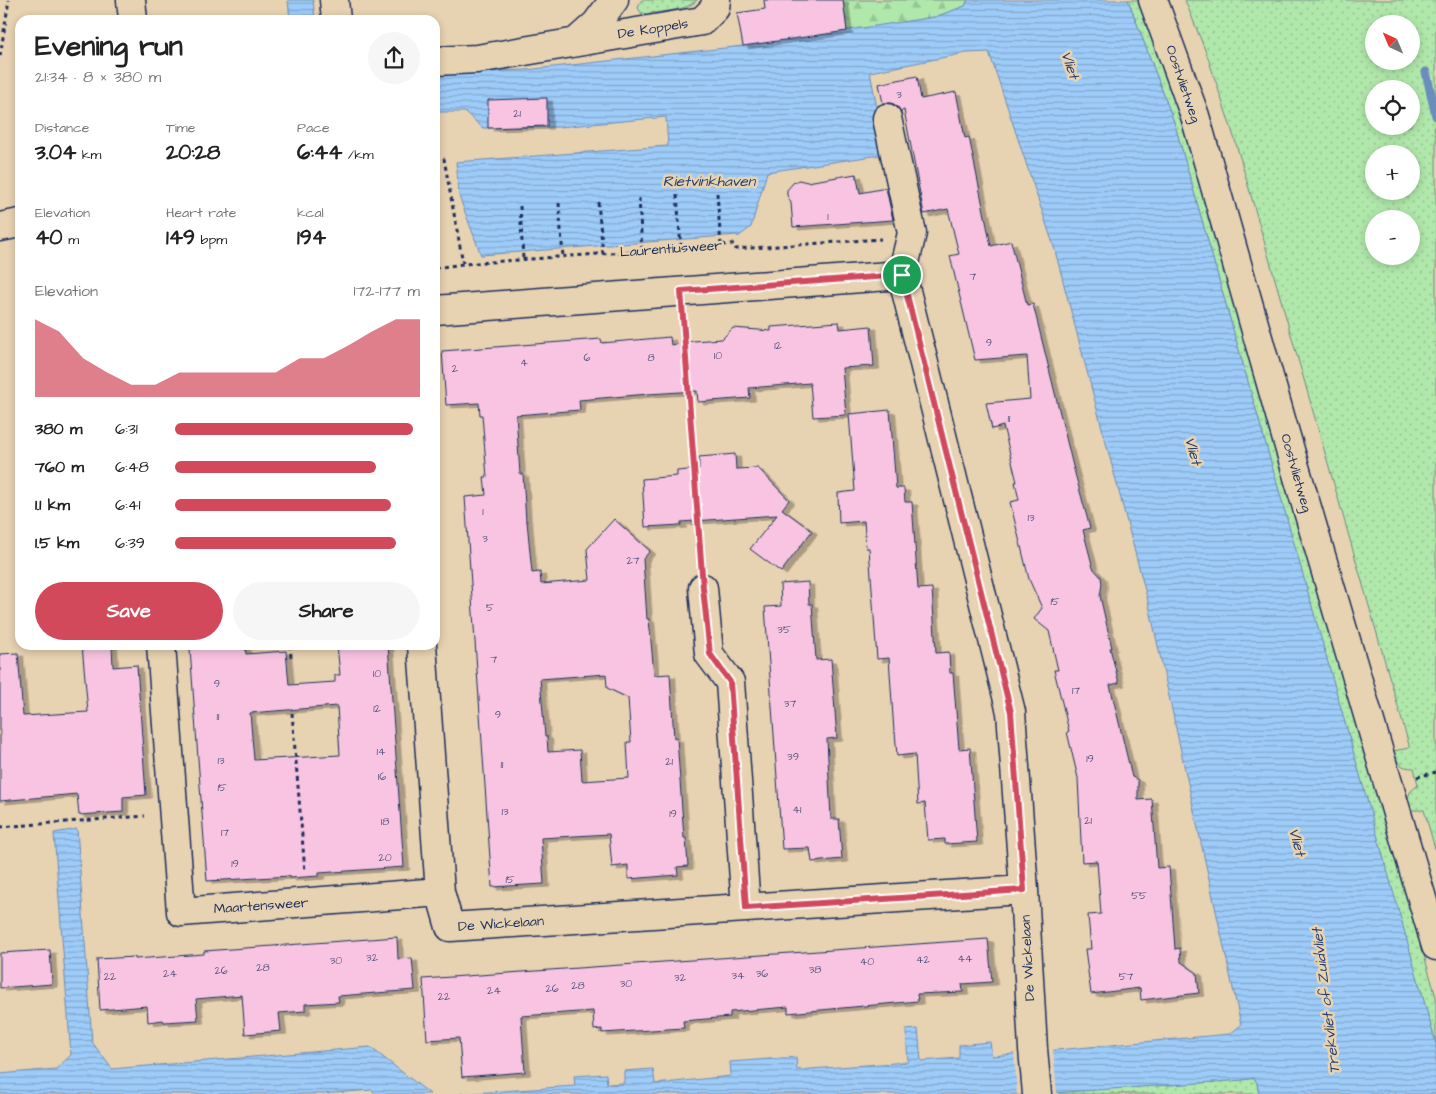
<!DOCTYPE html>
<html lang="en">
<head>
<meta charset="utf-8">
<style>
  body { margin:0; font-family:"Architects Daughter",sans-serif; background:#f6f6f6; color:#222; height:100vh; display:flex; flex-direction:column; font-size:19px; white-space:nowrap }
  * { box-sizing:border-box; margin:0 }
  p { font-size:16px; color:#767676 }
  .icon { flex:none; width:28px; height:28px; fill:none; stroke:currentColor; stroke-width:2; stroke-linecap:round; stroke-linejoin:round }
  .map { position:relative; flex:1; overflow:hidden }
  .sheet { position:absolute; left:15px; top:15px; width:425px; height:635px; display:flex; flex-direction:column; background:#fff; border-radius:15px; box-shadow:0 2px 8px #0003 }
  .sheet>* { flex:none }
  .needle { width:32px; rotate:316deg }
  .fabs { position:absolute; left:1365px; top:15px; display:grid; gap:10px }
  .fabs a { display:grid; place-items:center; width:55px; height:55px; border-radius:50%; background:#fff; box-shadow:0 2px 8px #0003; font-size:25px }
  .pin { position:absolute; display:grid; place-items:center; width:42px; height:42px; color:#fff; margin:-21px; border:2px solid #fff; border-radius:50%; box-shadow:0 1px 5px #0007 }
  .round { display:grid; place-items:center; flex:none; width:52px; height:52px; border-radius:26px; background:#f6f6f6 }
  .overview { display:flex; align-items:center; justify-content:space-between; height:85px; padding:0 20px }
  h1 { font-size:28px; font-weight:700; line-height:38px }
  .figures { display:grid; grid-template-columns:repeat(3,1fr); gap:8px; height:85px; padding:5px 20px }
  .figures div { display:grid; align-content:center }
  .figures b { font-size:21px; font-weight:700 }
  .figures small { font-size:14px; font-weight:400 }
  .figures p { font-size:14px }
  .chart { height:140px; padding:10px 20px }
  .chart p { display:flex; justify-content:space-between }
  .chart svg { width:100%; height:90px; margin-top:5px; fill:#d1495b; opacity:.7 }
  .action { display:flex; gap:10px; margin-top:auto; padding:10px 20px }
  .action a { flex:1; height:58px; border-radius:30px; background:#d1495b; color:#fff; font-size:20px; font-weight:700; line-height:58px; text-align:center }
  .action a+a { background:#f6f6f6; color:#222 }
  ul { padding:0 20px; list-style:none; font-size:16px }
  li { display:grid; grid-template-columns:80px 60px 1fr; align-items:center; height:38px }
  li i { height:12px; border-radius:6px; background:#d1495b }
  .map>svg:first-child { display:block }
  .grass { fill:url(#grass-dots); stroke:#668b84; fill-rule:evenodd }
  .forest { fill:url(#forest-firs); stroke:#668b84 }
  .water { fill:url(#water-rules); stroke:#6a8dbb }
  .pier { fill:#e7d2b1 }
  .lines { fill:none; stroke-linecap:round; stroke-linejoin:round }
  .stream { stroke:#6a8dbb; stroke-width:9 }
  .building { fill:#f8c4e1; stroke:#1b2f5e; fill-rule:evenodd; filter:url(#shadow) }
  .minor-casing { stroke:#1b2f5e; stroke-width:31 }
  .path { stroke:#1b2f5e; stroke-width:3; stroke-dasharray:4 4; stroke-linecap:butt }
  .minor { stroke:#e7d2b1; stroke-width:28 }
  .route-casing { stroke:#fff; stroke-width:10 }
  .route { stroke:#d1495b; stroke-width:6 }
  .labels { text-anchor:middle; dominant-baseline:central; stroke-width:5; stroke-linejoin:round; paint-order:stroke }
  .number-label { font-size:11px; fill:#52547f }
  .street-label { font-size:14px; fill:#1b2f5e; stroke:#e7d2b1 }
  .water-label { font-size:15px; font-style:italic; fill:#283f6e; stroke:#e7d2b1 }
</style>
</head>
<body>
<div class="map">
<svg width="1436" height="1094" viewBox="0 0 1436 1094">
  <defs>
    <pattern id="grass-dots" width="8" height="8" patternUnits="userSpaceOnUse" patternTransform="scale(1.25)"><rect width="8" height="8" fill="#b0e7aa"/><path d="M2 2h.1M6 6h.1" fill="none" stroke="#97c695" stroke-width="1.8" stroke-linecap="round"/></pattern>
    <pattern id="forest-firs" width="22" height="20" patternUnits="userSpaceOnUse" patternTransform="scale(1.25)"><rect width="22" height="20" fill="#b0e7aa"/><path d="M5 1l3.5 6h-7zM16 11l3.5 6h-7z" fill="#97c695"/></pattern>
    <pattern id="water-rules" width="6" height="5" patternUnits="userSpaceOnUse" patternTransform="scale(1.25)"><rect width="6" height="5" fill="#9eccf9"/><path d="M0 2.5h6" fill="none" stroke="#80a6cd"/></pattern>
    <filter id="shadow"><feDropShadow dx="5.5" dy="3" stdDeviation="0" flood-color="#0004"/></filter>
  </defs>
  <rect width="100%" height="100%" fill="#e7d2b1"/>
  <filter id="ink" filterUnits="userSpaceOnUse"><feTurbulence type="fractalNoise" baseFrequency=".02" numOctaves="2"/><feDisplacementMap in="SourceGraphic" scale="10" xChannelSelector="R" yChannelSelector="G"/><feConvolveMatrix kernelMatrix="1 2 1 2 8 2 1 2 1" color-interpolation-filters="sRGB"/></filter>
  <g filter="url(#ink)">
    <path class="grass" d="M 642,0 L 697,0 C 688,11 657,12 642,14 L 638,8 L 640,2 Z
      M 1128,0 L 1141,0 L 1183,120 L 1436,997 L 1436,1044 L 1174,122 Z
      M 1185,0 L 1436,0 L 1436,127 L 1434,127 L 1436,138 L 1436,852 L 1424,810 L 1412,810 L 1407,802 L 1410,792 L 1418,785 L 1414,768 C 1400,768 1397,763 1393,751 L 1409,748 L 1409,745 L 1235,140 L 1207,55 ZM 1374,24 L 1411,24 L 1411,61 L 1374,61 ZM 1374,89 L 1411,89 L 1411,126 L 1374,126 ZM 1374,154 L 1411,154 L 1411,191 L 1374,191 ZM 1374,219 L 1411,219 L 1411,256 L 1374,256 Z
      M 1254,1078 L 1257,1083 L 1259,1094 L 1059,1094 L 1059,1092 L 1243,1080 Z"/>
    <path class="forest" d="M 843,0 L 968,0 L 965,6 L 935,17 L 847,31 Z"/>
    <path class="water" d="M 288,0 L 313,0 L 315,20 L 290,20 Z
      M 968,0 L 1128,0 L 1174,122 L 1401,919 L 1436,1044 L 1436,1094 L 1259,1094 L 1257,1083 L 1254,1078 L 1243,1080 L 1038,1094 L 460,1094 L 575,1086 L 574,1076 L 606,1074 L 607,1084 L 624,1083 L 624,1071 L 653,1069 L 655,1084 L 731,1076 L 730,1062 L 796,1057 L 797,1070 L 908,1062 L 906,1030 L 918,1029 L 921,1061 L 959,1058 L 959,1045 L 990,1042 L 992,1056 L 1230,1034 L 1241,1025 L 1149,605 L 1054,247 L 989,52 L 966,53 L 870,72 L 886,154 L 767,172 L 751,227 L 738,237 L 737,235 L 481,255 L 459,196 L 456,162 L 668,146 L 666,117 L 559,127 L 483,128 L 465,112 L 435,112 L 435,73 L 526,70 L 743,46 L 935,17 L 965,6 Z
      M 77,829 L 92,1042 L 112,1069 L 370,1047 L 430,1094 L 376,1094 L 372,1090 L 322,1094 L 0,1094 L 0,1074 L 56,1069 L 71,1055 L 54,833 Z"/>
    <path class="pier" d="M 1053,1048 L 1057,1094 L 1017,1094 L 1014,1052 Z"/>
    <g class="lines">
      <path class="stream" d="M 1426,72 L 1436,116"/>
    </g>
    <path class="building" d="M 764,0 L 843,0 L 847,31 L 743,46 L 737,13 L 765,9 Z
      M 917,76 L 921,99 L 956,92 L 965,138 L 969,137 L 991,246 L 1011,241 L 1027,305 L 1033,304 L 1073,466 L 1090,528 L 1083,530 L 1093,568 L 1101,577 L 1102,584 L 1100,596 L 1112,648 L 1110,648 L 1119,683 L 1110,685 L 1132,777 L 1138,780 L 1138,800 L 1152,799 L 1157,868 L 1169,867 L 1175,949 L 1180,948 L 1181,962 L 1197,973 L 1199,993 L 1141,1000 L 1140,988 L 1091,994 L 1085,949 L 1091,949 L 1088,915 L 1101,914 L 1097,861 L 1082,862 L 1078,778 L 1067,732 L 1069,731 L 1054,670 L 1058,670 L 1049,631 L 1034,619 L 1042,608 L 1029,579 L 1010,502 L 1019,500 L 1015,482 L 1017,482 L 1003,426 L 992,429 L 986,403 L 1030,399 L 1027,356 L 975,360 L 950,256 L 959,254 L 948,209 L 924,214 L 904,110 L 900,111 L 898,107 L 892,103 L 883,103 L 879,84 Z
      M 547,98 L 547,126 L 488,128 L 488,100 Z
      M 856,174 L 860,193 L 886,188 L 893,220 L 793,227 L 791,203 L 787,195 L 787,190 L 794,182 L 799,180 L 807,182 Z
      M 839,322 L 840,329 L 871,326 L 874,366 L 842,368 L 846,415 L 813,417 L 810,383 L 749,388 L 750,398 L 698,402 L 697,391 L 648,394 L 579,400 L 580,410 L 516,415 L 520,474 L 523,474 L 526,521 L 527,521 L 532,573 L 540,572 L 541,584 L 590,580 L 587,549 L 614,519 L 650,551 L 643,559 L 647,619 L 649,619 L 654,675 L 670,674 L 674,739 L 677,738 L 684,838 L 686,838 L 688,866 L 677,867 L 678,875 L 628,879 L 628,865 L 612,867 L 609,834 L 541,838 L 544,884 L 492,887 L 465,497 L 486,495 L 484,477 L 487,477 L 482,415 L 480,415 L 479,403 L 446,405 L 442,351 L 601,339 L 602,343 L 670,337 L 671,345 L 693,341 L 722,339 L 733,328 L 771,331 L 771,327 ZM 606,674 L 607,688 L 628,698 L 631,742 L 627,742 L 629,778 L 582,781 L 580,750 L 548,752 L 547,736 L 545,736 L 540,679 Z
      M 890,410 L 896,488 L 904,488 L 905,502 L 912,502 L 918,589 L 932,588 L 936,653 L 949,652 L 950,673 L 953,673 L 959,749 L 970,748 L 977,842 L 945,844 L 945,839 L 928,840 L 925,803 L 918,804 L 915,754 L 897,756 L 895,732 L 894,732 L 889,658 L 877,659 L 869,548 L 866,548 L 864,521 L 839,523 L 838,493 L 855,491 L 849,414 Z
      M 735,454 L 736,469 L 758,468 L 789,500 L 782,509 L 812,531 L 781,572 L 750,549 L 777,515 L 681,522 L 681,525 L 645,527 L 642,479 L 677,476 L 677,471 L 699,469 L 699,457 Z
      M 808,582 L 809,604 L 812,604 L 816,660 L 831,659 L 837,738 L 827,739 L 831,819 L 839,819 L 842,859 L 812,862 L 810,848 L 782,849 L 765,607 L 781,606 L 780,584 Z
      M 82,645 L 112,645 L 113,667 L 137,665 L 146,795 L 123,797 L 123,812 L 79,815 L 77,794 L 0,801 L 0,654 L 18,653 L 23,716 L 88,712 Z
      M 202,645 L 245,645 L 246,654 L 286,651 L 289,685 L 335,682 L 335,675 L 340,675 L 337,645 L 388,645 L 404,867 L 319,873 L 319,876 L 290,878 L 290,876 L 207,881 L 190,649 L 202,648 ZM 337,706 L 340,755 L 254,760 L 250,713 Z
      M 397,937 L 398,959 L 412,958 L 415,990 L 338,996 L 339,1002 L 305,1004 L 305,1011 L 279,1013 L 281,1031 L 245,1034 L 242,995 L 196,999 L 198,1020 L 164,1022 L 163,1020 L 148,1022 L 147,1006 L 100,1010 L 97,959 L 135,957 L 135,959 L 204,954 L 204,951 Z
      M 988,939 L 992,982 L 962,984 L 963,992 L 917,994 L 918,1001 L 788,1013 L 788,1007 L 730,1012 L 730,1017 L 683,1021 L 684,1028 L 602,1033 L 602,1029 L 594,1030 L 593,1011 L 521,1016 L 525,1072 L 462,1077 L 459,1038 L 427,1040 L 423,979 Z
      M 50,950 L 52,984 L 0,988 L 0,953 Z"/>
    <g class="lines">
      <g class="minor-casing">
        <path id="minor" d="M 131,0 L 133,20
          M 334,0 L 336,20
          M 1153,0 L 1195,116 L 1285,433 L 1436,946
          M 577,41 L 596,24 L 614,0
          M 435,61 L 477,59 L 702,21 L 715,8 L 716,0
          M 887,118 L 912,233 L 902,275
          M 0,227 L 20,223
          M 435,310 L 902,275 L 1011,712 L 1024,890 L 1033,1049 L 1037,1094
          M 703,588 L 709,654 L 730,682 L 746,908
          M 161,645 L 181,912 L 440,892
          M 422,645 L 440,892 L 450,927 L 1024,890"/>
      </g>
      <path class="path" d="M 0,56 L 9,0
        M 435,160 L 444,159 L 463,263
        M 717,193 L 721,245
        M 677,195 L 681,248
        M 639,198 L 642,251
        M 598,202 L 603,254
        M 559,203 L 563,257
        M 520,206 L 523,259
        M 435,268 L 463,264 L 734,244 L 736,249 L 881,239
        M 684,321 L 701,559
        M 290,645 L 291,657
        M 292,713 L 305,872
        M 1417,777 L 1436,772
        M 0,827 L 145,816"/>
      <use href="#minor" class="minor"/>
    </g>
  </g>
  <g class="lines" filter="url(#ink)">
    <g class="route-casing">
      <path id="route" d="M 902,275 L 1011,712 L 1024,890 L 746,908 L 730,682 L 710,654 L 703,588 L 681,291 Z"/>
    </g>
    <use href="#route" class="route"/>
  </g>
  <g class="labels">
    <g class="number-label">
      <text x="899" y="94">3</text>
      <text x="517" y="113">21</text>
      <text x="828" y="216">1</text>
      <text x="973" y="276">7</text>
      <text x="989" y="342">9</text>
      <text x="778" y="345">12</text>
      <text x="718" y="355">10</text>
      <text x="587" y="357">6</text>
      <text x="651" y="357">8</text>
      <text x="524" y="362">4</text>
      <text x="455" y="368">2</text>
      <text x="1009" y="418">11</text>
      <text x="483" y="511">1</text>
      <text x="1031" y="517">13</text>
      <text x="485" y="538">3</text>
      <text x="633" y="560">27</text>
      <text x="1055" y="601">15</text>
      <text x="490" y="607">5</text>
      <text x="784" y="629">35</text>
      <text x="494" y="659">7</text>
      <text x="377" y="673">10</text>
      <text x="217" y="683">9</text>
      <text x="1076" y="690">17</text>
      <text x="790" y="703">37</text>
      <text x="377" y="708">12</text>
      <text x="498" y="714">9</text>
      <text x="218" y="716">11</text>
      <text x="381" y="751">14</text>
      <text x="793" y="756">39</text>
      <text x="1090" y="758">19</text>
      <text x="221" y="760">13</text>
      <text x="669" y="761">21</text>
      <text x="502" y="764">11</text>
      <text x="382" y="776">16</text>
      <text x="222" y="787">15</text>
      <text x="797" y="809">41</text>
      <text x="505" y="811">13</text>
      <text x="673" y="813">19</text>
      <text x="1088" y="820">21</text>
      <text x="385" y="821">18</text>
      <text x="225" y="832">17</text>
      <text x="385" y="857">20</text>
      <text x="235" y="863">19</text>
      <text x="510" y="879">15</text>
      <text x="1139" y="895">55</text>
      <text x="372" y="957">32</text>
      <text x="965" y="958">44</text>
      <text x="923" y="959">42</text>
      <text x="336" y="960">30</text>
      <text x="867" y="961">40</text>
      <text x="263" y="967">28</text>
      <text x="815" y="969">38</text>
      <text x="221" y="970">26</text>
      <text x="170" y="973">24</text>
      <text x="762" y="973">36</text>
      <text x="738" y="975">34</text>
      <text x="110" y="976">22</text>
      <text x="1126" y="976">57</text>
      <text x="680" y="977">32</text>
      <text x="626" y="983">30</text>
      <text x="578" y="985">28</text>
      <text x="552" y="988">26</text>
      <text x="494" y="990">24</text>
      <text x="444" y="996">22</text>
    </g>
    <g class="street-label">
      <text transform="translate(653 29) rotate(-9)">De Koppels</text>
      <text transform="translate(1183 84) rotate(71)">Oostvlietweg</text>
      <text transform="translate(671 249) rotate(-4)">Laurentiusweer</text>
      <text transform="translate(1296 473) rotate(74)">Oostvlietweg</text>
      <text transform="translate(261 906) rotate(-4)">Maartensweer</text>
      <text transform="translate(501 924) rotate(-4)">De Wickelaan</text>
      <text transform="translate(1028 958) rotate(-93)">De Wickelaan</text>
    </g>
    <g class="water-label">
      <text transform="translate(1070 65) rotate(72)">Vliet</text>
      <text x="709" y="181">Rietvinkhaven</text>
      <text transform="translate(1193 451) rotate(75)">Vliet</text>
      <text transform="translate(1297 842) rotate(75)">Vliet</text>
      <text transform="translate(1326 1001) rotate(-97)">Trekvliet of Zuidvliet</text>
    </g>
  </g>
</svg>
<div class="fabs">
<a><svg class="needle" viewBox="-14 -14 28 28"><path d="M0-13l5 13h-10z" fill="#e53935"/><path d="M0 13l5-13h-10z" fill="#767676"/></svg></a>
<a><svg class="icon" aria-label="locate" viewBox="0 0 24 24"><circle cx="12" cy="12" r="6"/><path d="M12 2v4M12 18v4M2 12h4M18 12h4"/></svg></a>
<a>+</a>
<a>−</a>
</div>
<div class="pin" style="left:902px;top:275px;background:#1e9e55"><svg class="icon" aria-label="arrive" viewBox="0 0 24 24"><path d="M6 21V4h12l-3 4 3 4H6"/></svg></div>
<section class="sheet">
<div class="overview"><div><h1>Evening run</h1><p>21:34 · 8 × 380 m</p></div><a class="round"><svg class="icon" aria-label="share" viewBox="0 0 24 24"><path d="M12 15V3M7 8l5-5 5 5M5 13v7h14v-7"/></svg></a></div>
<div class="figures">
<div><p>Distance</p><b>3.04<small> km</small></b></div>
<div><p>Time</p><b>20:28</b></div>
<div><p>Pace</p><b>6:44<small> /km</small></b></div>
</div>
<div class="figures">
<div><p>Elevation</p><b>40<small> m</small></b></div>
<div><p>Heart rate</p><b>149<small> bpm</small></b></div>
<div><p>kcal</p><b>194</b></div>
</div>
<div class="chart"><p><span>Elevation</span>172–177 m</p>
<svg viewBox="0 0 160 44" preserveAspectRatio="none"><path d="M0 44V6L10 12L20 25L30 32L40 38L50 38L60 32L70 32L80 32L90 32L100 32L110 25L120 25L130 19L140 12L150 6L160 6V44z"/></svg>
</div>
<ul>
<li><b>380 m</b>6:31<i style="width:97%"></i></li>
<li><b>760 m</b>6:48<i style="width:82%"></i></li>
<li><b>1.1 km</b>6:41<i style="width:88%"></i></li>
<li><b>1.5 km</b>6:39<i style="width:90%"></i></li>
</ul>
<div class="action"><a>Save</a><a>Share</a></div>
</section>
</div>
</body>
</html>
